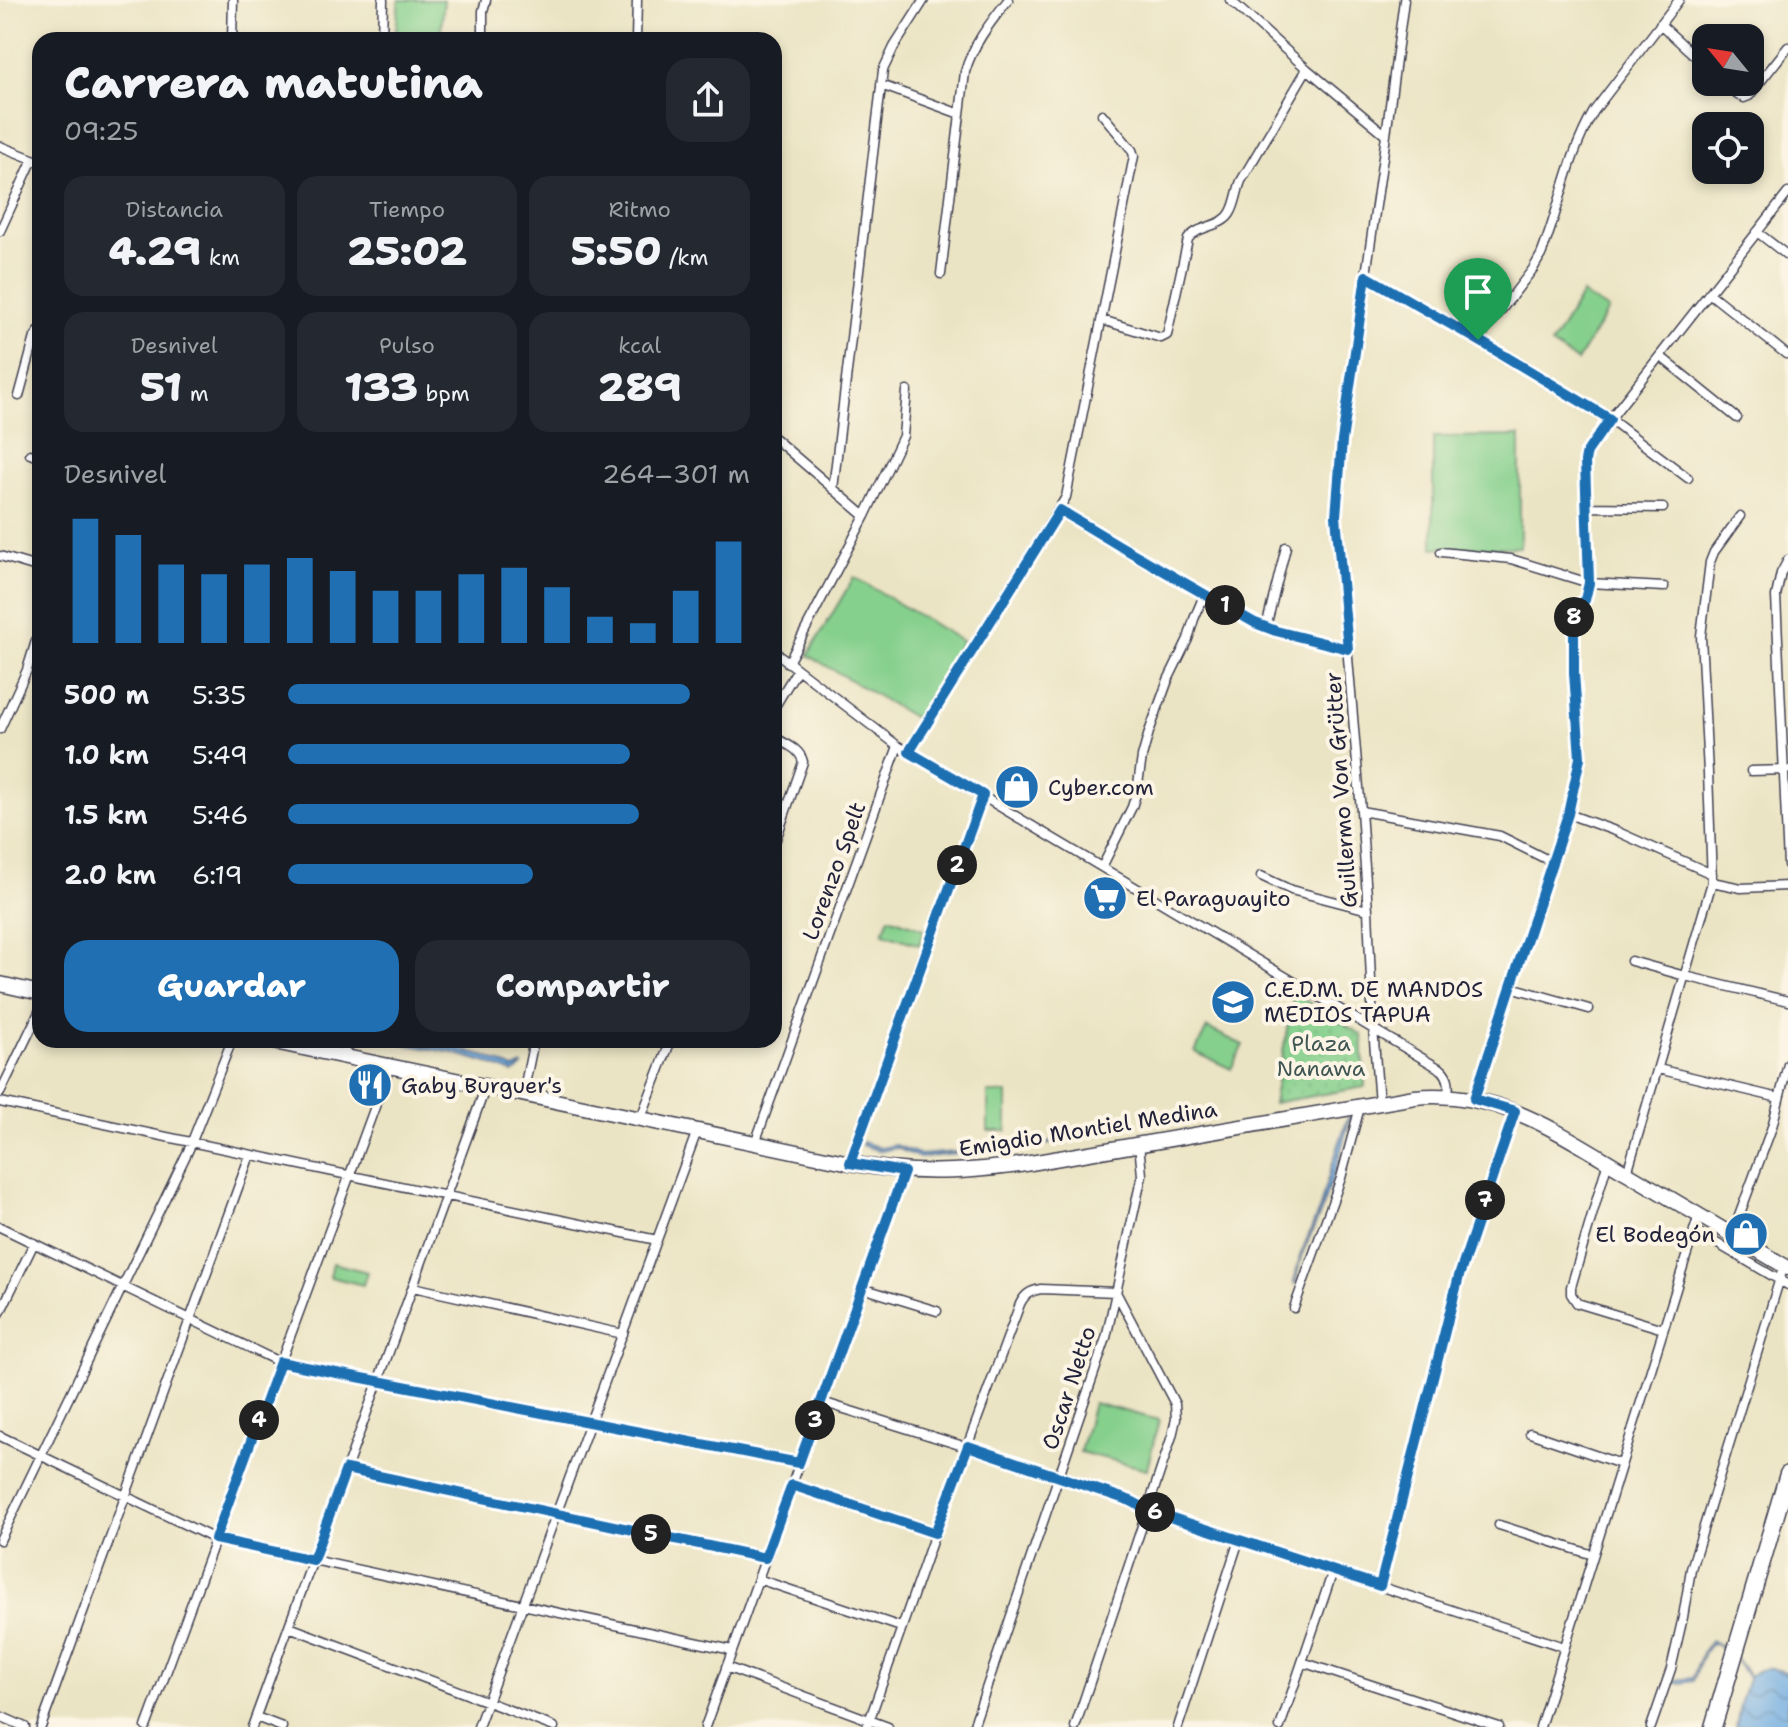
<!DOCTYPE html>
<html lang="es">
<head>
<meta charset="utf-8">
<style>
  body { margin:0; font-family:"Shantell Sans",sans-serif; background:#242831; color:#f1f3f6; height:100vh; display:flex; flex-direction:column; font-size:30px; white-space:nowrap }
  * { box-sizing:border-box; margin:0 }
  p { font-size:26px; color:#9ea1a6 }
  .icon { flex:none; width:44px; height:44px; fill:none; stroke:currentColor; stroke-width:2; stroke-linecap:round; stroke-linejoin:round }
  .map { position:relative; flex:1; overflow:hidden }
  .sheet { position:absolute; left:32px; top:32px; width:750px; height:1016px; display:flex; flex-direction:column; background:#171b24; border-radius:24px; box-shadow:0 4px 12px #0003 }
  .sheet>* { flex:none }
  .needle { width:52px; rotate:300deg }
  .buttons { position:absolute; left:1692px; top:24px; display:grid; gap:16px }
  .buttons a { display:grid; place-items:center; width:72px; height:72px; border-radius:16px; background:#171b24; box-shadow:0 4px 12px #0003; font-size:40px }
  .pin { position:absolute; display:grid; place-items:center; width:68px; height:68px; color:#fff; margin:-82px -34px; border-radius:50% 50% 50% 0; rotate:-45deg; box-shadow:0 0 8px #0007 }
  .pin .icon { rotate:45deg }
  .km { position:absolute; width:40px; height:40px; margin:-20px; border-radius:50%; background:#222; color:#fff; font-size:22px; line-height:40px; text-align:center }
  .round { display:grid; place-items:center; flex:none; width:84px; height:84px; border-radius:24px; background:#242831 }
  .summary { display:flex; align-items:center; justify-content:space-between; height:136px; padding:0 32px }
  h1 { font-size:44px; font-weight:800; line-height:60px }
  .stats { display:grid; grid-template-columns:repeat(3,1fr); gap:12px; height:136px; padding:8px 32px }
  .stats div { display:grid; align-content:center; border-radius:20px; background:#242831; text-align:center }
  .stats b { font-size:40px; font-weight:800 }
  .stats small { font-size:22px; font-weight:400 }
  .stats p { font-size:22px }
  .chart { height:224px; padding:16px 32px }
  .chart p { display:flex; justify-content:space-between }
  .chart svg { width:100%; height:144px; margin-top:8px; stroke:#1f6fb2; stroke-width:6 }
  .cta { display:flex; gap:16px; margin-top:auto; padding:16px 32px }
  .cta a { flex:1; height:92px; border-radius:24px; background:#1f6fb2; color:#fff; font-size:32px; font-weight:800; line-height:92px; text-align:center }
  .cta a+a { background:#242831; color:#f1f3f6 }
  ul { padding:0 32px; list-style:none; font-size:26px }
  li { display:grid; grid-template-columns:128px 96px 1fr; align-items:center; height:60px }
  li i { height:20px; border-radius:10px; background:#1f6fb2 }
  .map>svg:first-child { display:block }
  .grass { fill:#86d08d; stroke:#547964; stroke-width:2 }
  .park { fill:url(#park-dots); stroke:#547964; stroke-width:2 }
  .water { fill:url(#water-waves); stroke:#48678e; stroke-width:2 }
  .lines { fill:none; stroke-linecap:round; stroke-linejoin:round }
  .street-casing { stroke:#403f50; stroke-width:11 }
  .primary-casing { stroke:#403f50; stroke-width:17 }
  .highway-casing { stroke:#403f50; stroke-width:19 }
  .street { stroke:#fff; stroke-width:8 }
  .primary { stroke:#fff; stroke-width:14 }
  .highway { stroke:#fff; stroke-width:16 }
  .route-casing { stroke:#fff; stroke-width:16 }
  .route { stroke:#1f6fb2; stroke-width:10 }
  .labels { text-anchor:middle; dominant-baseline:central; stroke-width:8; stroke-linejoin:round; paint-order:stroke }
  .poi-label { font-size:22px; fill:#22223b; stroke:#fcf5e5; text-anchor:start }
  .street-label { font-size:22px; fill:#22223b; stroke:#fcf5e5 }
  .park-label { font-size:22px; fill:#405654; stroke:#fcf5e5 }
</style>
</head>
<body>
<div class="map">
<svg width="1788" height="1727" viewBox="0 0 1788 1727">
  <defs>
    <pattern id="park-dots" width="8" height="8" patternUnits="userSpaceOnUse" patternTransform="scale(2)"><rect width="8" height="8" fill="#86d08d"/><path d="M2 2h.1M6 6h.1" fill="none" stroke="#73b27b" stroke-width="1.8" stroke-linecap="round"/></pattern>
    <pattern id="water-waves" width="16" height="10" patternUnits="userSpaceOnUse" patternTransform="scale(2)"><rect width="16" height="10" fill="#6face1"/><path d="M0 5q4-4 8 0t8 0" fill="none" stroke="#5b8cb8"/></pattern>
  </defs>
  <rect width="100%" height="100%" fill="#fcf5e5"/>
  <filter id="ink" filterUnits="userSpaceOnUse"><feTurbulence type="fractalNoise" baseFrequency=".0125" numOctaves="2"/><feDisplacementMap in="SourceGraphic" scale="16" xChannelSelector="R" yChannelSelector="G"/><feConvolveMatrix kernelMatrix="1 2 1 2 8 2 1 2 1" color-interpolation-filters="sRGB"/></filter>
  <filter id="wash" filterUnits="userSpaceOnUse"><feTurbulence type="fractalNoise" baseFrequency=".006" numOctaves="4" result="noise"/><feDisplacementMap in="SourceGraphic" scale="32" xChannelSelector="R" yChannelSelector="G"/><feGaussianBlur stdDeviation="1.8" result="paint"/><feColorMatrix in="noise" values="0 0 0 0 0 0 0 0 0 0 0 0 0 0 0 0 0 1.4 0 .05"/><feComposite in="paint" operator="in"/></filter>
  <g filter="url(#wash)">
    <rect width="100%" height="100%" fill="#ebe4c4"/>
    <path class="grass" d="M 399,0 L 444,0 L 440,40 L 395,40 Z
      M 1582,294 L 1608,310 L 1577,361 L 1551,345 Z
      M 1520,436 L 1520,547 L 1433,548 L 1433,437 Z
      M 854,577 L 962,641 L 916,719 L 808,655 Z
      M 889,917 L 924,929 L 919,945 L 883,933 Z
      M 1207,1028 L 1243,1045 L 1231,1069 L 1195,1052 Z
      M 988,1093 L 1007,1093 L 1007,1131 L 988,1131 Z
      M 333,1263 L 367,1272 L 363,1285 L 330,1277 Z
      M 1093,1403 L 1159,1420 L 1147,1469 L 1080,1452 Z"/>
    <path class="park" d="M 1294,993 L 1362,1035 L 1365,1087 L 1273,1103 Z"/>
    <path class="water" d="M 393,1040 L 456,1048 L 487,1057 L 514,1069 L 523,1065 L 518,1071 L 513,1073 L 485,1062 L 454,1053 L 408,1045 Z
      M 1348,1117 L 1350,1117 L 1336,1169 L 1327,1192 L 1322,1210 L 1301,1256 L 1295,1284 L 1294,1283 L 1300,1256 L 1320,1208 L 1325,1187 Z
      M 1056,1141 L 1056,1143 L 920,1158 L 897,1148 L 880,1151 L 862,1145 L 863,1142 L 881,1148 L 896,1145 L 921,1155 L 1030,1145 Z
      M 1711,1641 C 1726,1645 1740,1663 1749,1676 C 1759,1666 1775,1668 1788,1673 L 1788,1727 L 1736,1727 L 1740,1705 L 1748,1678 L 1738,1663 L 1716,1644 L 1709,1645 L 1704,1652 L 1693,1681 L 1681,1683 L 1675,1682 L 1675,1680 L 1693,1678 L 1703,1650 Z"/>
  </g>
  <g filter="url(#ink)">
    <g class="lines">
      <g class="street-casing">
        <path id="street" d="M 1230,0 L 1307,69 L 1385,134
          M 1660,24 L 1706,66
          M 232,40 L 233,0
          M 382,40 L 383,0
          M 483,40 L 483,11 L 486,0
          M 636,40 L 637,0
          M 1724,82 L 1739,96 L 1744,98 L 1749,96 L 1788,47
          M 881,85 L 960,114
          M 0,146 L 40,162
          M 0,231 L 33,159
          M 1757,232 L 1788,256
          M 941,274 L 965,72 C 973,44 990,23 1008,0
          M 1366,276 L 1478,340 L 1533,269 L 1541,255 C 1560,208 1568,155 1594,111 L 1679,0
          M 1709,293 L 1786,354
          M 1102,320 L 1161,338 L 1167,335 L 1188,239 C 1199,224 1223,228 1231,212 C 1236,203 1237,191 1241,181 L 1307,69
          M 1478,340 L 1610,419 L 1688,478
          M 1660,356 L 1737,418
          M 19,396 L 35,337 L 40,330
          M 774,438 L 865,516
          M 30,454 L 40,457
          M 833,489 L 883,70 L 894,47 L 924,0
          M 1587,507 L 1663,508
          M 1060,510 L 1120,546 L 1255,623 L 1276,631 L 1348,649
          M 1441,552 L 1511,559 L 1589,583 L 1664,587
          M 0,556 L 40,568
          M 1788,560 L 1781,573 L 1776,596 L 1788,865
          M 1266,627 L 1286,547
          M 774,651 L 898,746 L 1442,1070 C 1450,1078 1449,1086 1448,1096
          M 788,663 L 865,516 L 903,436 L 907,391
          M 774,708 L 797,670
          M 0,729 L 27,670 L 40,628
          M 774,737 C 785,744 800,748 803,762 L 774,845
          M 909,752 L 1066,497 L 1134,156 L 1132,150 L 1102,114
          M 1751,771 L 1787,770
          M 1361,811 L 1500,836 L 1552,862
          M 1568,814 L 1618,832 L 1712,874
          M 1102,867 L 1132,807 L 1137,791 L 1142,757 L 1149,732 L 1168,680 L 1188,639 L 1194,619 L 1205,593
          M 1261,876 L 1291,890 L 1368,910
          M 1712,882 L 1741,888 L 1788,886
          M 1631,961 L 1685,976 L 1788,1001
          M 1511,987 L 1589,1009
          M 342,1056 L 348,1040
          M 1658,1069 L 1779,1098
          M 0,1093 L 40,1010
          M 523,1094 L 534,1040
          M 1474,1099 L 1568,814 L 1580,758 L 1574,673 L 1574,614 L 1575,608 L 1585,600 L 1589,583 L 1585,461 L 1587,452 L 1610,419 L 1788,193
          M 0,1102 L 657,1240
          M 1379,1103 L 1373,1028 L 1368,910 L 1361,811 L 1336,516 L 1342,441 L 1384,150 L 1404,0
          M 640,1120 L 671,1040
          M 755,1143 L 898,746
          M 1608,1161 L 1571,1287 L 1571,1294 L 1577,1303 L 1663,1329
          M 850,1163 L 983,795
          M 1627,1173 L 1712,882 L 1708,773 L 1701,636 L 1710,562 L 1714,552 L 1740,516
          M 0,1227 L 277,1361 L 799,1463
          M 1694,1230 L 1788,1285
          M 1732,1235 L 1772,1127 L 1788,1064
          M 413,1287 L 623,1334
          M 862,1288 L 937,1311
          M 1294,1308 L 1341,1178 L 1360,1107
          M 0,1313 L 34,1243
          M 822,1402 L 1059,1476 L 1131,1501 L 1148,1510 L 1564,1647
          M 1530,1433 L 1621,1464
          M 0,1436 L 215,1539 L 732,1650
          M 346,1469 L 765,1558
          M 792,1485 L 935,1533
          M 1499,1525 L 1593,1555
          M 0,1540 L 189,1149 L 232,1040
          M 758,1579 L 901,1627
          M 1380,1586 L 1459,1276 L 1515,1112
          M 289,1627 L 554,1727
          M 1302,1662 L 1499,1727
          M 726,1667 L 888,1727
          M 0,1716 L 25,1727
          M 256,1717 L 282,1727
          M 41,1727 L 250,1155
          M 146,1727 L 390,1066
          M 252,1727 L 486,1086
          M 478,1727 L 697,1131
          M 705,1727 L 904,1172
          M 867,1727 L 935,1533 L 1020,1304 C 1025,1294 1030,1291 1041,1289 L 1116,1292 L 1175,1404 L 1176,1419 L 1172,1436 L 1075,1727
          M 973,1727 L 1106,1338 L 1142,1175 L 1139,1144
          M 1178,1727 L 1239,1540
          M 1280,1727 L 1333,1571
          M 1540,1727 L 1699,1215
          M 1651,1727 L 1671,1669 L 1683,1617 L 1691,1569 L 1784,1265"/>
      </g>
      <g class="primary-casing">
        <path id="primary" d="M 0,984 L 40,993
          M 265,1040 L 850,1163 C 911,1175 958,1173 1019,1165 L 1415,1097 C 1500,1089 1560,1134 1629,1174 C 1682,1205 1735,1237 1788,1268"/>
      </g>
      <g class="highway-casing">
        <path id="highway" d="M 1713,1727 L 1788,1474"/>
      </g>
      <use href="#street" class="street"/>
      <use href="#primary" class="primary"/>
      <use href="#highway" class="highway"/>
    </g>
  </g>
  <g class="lines" filter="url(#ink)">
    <g class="route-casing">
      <path id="route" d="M 1366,276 L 1478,340 L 1610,419 L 1587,452 L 1585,461 L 1589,583 L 1585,600 L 1576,606 L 1574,611 L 1574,673 L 1580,758 L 1568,814 L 1474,1099 L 1515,1111 L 1459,1276 L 1380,1586 L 1148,1510 L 1131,1501 L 968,1446 L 935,1533 L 792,1485 L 765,1558 L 346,1469 L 313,1560 L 215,1539 L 280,1362 L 799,1463 L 904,1172 L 850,1163 L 983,795 L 909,752 L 1060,510 L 1120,546 L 1255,623 L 1276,631 L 1348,649 L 1336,516 L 1342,441 Z"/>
    </g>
    <use href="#route" class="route"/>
  </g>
  <defs>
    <g id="shop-disc" transform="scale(2.3)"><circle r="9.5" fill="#1f6fb2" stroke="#fcf5e5"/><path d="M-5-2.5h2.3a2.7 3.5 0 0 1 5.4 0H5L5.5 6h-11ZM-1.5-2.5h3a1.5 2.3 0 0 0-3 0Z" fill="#fff"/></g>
    <g id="supermarket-disc" transform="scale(2.3)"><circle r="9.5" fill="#1f6fb2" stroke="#fcf5e5"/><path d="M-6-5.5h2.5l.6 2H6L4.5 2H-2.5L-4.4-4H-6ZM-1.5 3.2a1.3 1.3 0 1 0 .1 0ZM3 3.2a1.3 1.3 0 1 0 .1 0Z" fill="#fff"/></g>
    <g id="university-disc" transform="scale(2.3)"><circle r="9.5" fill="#1f6fb2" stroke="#fcf5e5"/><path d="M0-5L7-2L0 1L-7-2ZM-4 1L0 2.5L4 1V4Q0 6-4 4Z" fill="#fff"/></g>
    <g id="restaurant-disc" transform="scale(2.3)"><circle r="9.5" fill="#1f6fb2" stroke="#fcf5e5"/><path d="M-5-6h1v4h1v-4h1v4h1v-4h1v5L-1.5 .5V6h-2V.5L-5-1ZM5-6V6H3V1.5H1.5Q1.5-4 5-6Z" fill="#fff"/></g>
  </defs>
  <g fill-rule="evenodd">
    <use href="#shop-disc" x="1017" y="787"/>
    <use href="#supermarket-disc" x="1105" y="898"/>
    <use href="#university-disc" x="1233" y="1002"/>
    <use href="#restaurant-disc" x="370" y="1085"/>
    <use href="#shop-disc" x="1746" y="1234"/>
  </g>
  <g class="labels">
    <g class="poi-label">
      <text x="1048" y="787">Cyber.com</text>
      <text x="1136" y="898">El Paraguayito</text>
      <text x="1264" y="989">C.E.D.M. DE MANDOS<tspan x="1264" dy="25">MEDIOS TAPUA</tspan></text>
      <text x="401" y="1085">Gaby Burguer's</text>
      <text x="1715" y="1234" text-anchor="end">El Bodegón</text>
    </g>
    <g class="street-label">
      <text transform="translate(1341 790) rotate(-94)">Guillermo Von Grütter</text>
      <text transform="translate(834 871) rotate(-70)">Lorenzo Spelt</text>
      <text transform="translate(1088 1129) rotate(-9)">Emigdio Montiel Medina</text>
      <text transform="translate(1069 1388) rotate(-72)">Oscar Netto</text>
    </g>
    <g class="park-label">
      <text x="1321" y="1043">Plaza<tspan x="1321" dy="25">Nanawa</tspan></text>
    </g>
  </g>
</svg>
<div class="buttons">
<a><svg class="needle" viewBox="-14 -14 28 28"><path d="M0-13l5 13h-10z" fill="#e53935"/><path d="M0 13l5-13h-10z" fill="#9ea1a6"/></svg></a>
<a><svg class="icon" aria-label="locate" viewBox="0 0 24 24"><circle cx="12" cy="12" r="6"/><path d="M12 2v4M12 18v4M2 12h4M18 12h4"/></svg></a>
</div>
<div class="pin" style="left:1478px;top:340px;background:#1e9e55"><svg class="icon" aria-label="arrive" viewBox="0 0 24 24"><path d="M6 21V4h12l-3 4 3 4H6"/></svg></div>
<b class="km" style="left:1225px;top:605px">1</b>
<b class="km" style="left:957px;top:865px">2</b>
<b class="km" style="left:815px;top:1420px">3</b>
<b class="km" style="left:259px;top:1420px">4</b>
<b class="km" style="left:651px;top:1534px">5</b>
<b class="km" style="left:1155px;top:1512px">6</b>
<b class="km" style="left:1485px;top:1200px">7</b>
<b class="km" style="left:1574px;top:617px">8</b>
<section class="sheet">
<div class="summary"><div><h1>Carrera matutina</h1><p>09:25</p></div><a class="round"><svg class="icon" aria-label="share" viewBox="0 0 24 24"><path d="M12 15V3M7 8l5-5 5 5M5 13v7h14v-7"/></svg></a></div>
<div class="stats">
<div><p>Distancia</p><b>4.29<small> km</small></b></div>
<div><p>Tiempo</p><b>25:02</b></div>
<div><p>Ritmo</p><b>5:50<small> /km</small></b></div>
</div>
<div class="stats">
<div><p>Desnivel</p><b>51<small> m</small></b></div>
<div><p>Pulso</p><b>133<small> bpm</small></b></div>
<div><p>kcal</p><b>289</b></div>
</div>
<div class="chart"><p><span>Desnivel</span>264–301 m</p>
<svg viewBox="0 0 160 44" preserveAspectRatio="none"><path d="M5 44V6M15 44V11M25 44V20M35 44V23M45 44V20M55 44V18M65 44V22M75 44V28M85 44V28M95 44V23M105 44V21M115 44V27M125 44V36M135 44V38M145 44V28M155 44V13"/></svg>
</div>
<ul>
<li><b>500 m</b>5:35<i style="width:87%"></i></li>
<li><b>1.0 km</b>5:49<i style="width:74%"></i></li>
<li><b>1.5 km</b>5:46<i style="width:76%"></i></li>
<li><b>2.0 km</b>6:19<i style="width:53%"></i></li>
</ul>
<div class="cta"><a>Guardar</a><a>Compartir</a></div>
</section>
</div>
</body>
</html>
